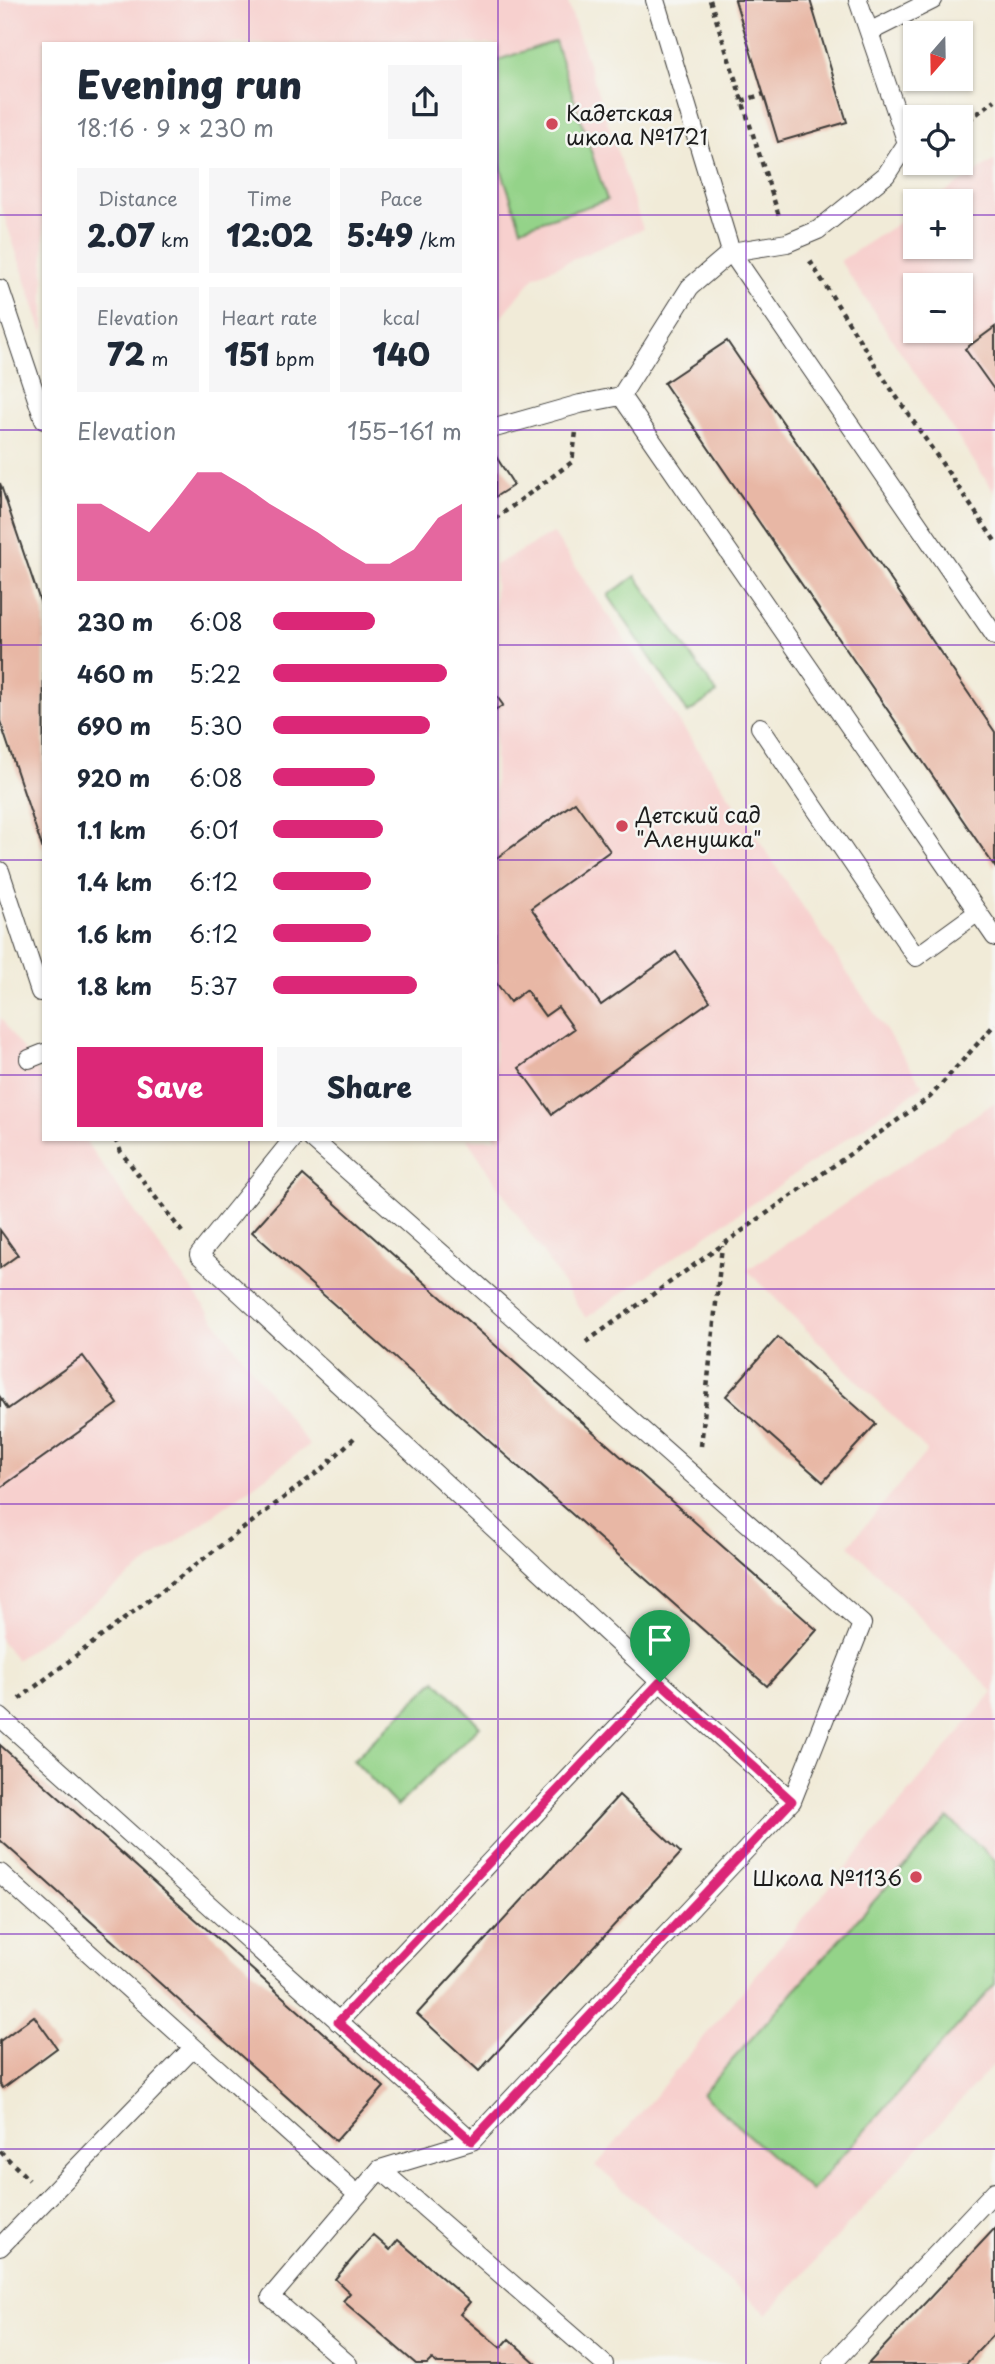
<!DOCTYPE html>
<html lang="en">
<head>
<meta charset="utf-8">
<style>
  body { margin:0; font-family:"Playpen Sans",sans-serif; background:#f6f6f7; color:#1f2937; height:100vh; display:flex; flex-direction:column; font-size:26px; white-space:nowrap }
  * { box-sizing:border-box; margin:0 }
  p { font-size:23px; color:#747a83 }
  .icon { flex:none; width:38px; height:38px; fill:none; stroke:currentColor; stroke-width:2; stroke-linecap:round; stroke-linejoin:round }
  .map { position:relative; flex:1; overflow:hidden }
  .panel { position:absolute; left:42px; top:42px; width:455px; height:1099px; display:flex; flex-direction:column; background:#fff; border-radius:0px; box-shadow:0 2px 5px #0004 }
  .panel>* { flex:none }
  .needle { width:46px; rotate:200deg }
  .controls { position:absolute; left:903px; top:21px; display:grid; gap:14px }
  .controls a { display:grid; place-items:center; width:70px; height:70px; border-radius:0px; background:#fff; box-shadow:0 2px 5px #0004; font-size:35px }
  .pin { position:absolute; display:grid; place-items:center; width:60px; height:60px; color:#fff; margin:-72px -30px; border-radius:50% 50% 50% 0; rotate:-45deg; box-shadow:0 0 7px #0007 }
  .pin .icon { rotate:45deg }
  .round { display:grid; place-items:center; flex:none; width:74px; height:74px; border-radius:0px; background:#f6f6f7 }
  .headline { display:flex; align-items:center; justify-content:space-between; height:119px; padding:0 35px }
  h1 { font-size:38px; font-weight:800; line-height:52px }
  .stats { display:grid; grid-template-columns:repeat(3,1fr); gap:10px; height:119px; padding:7px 35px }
  .stats div { display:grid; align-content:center; border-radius:0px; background:#f6f6f7; text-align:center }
  .stats b { font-size:30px; font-weight:800 }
  .stats small { font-size:19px; font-weight:400 }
  .stats p { font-size:19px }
  .chart { height:196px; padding:14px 35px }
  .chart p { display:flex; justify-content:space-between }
  .chart svg { width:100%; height:126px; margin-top:7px; fill:#db2777; opacity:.7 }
  .primary-button { display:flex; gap:14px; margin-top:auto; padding:14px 35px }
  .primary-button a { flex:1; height:80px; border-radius:0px; background:#db2777; color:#fff; font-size:28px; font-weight:800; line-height:80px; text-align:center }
  .primary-button a+a { background:#f6f6f7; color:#1f2937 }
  ul { padding:0 35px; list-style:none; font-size:23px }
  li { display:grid; grid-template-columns:112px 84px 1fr; align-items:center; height:52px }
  li i { height:18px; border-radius:9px; background:#db2777 }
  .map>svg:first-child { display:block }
  .built { fill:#f7d0ce; fill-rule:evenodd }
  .green { fill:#94d389; stroke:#587852; stroke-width:2 }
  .building { fill:#e8b7a5 }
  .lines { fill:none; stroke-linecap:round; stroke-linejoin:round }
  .service-casing { stroke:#3c3b38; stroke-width:20 }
  .path { stroke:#3c3b38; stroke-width:4.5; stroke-dasharray:5 5; stroke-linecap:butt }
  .service { stroke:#fff; stroke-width:18 }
  .route-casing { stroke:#fff; stroke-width:14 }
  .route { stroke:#db2777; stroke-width:9 }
  .grid { fill:none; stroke:#7b2cbf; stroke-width:2; stroke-opacity:0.55 }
  .poi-dot { fill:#d1495b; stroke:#f6f6f2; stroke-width:2.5 }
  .labels { text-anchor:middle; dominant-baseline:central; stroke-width:5; stroke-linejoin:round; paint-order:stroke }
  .poi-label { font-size:21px; fill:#1c1c1c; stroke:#f6f6f2; text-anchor:start }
</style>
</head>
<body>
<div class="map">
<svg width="995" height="2364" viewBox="0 0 995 2364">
  <rect width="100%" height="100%" fill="#f6f6f2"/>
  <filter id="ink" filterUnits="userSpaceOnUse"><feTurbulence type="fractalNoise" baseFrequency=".0143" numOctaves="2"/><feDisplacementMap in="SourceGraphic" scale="14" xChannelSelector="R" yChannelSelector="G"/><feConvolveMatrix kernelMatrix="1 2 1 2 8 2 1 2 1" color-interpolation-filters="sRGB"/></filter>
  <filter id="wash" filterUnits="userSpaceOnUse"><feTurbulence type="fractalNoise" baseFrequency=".00686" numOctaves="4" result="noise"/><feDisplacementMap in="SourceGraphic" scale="28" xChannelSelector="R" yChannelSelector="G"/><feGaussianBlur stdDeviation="1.57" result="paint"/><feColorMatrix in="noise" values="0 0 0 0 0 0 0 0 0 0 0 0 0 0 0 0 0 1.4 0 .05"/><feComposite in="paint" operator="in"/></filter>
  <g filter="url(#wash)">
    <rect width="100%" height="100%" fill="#f1ebd8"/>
    <path class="built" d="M 0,0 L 567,0 L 643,229 L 535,276 L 495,325 L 495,44 L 44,44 L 44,335 L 0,204 Z
      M 995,160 L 995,493 L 840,261 L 915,212 L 915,247 L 961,247 L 961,201 L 932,201 ZM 915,285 L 961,285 L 961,331 L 915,331 Z
      M 553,533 L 923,1086 L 586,1318 L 467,1139 L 495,1139 L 495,565 Z
      M 0,1017 L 44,1080 L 44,1139 L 84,1139 L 156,1242 L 309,1445 L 16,1660 L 0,1639 Z
      M 995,1102 L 995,2063 L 767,2314 L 596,2166 L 993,1692 L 849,1545 L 927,1451 L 747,1270 Z"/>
    <path class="green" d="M 555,41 L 607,200 L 521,228 L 495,151 L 495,61 Z
      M 636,576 L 717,693 L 688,713 L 608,595 Z
      M 436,1680 L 480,1726 L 397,1806 L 353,1760 Z
      M 948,1818 L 995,1860 L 995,1984 L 811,2191 L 702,2094 Z"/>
    <g id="blocks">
      <path class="building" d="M 735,0 L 810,0 L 847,122 L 778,142 Z
        M 995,327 L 995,391 L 965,349 Z
        M 727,341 L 995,732 L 995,867 L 664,383 Z
        M 495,455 L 514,485 L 495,497 Z
        M 0,483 L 44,613 L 43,850 L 0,721 Z
        M 495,694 L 503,705 L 495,711 Z
        M 575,802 L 610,851 L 531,908 L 601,1005 L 676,952 L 710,1001 L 552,1114 L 519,1068 L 574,1029 L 558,1007 L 545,1016 L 526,990 L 510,1002 L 495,981 L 495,859 Z
        M 303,1175 L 817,1630 L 767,1686 L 252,1232 Z
        M 0,1230 L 18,1255 L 0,1268 Z
        M 778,1337 L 876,1424 L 823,1482 L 726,1396 Z
        M 83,1356 L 118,1404 L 0,1488 L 0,1397 L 8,1409 Z
        M 0,1745 L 384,2087 L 336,2141 L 0,1840 Z
        M 619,1795 L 681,1853 L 479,2071 L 417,2014 Z
        M 34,2016 L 57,2048 L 3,2088 L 0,2084 L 0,2041 Z
        M 995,2228 L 995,2333 L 992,2336 L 966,2364 L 868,2364 Z
        M 373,2235 L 390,2250 L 398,2240 L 470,2302 L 460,2314 L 501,2348 L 509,2339 L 537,2364 L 438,2364 L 432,2359 L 427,2364 L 416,2364 L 343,2301 L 350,2293 L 335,2279 Z"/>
    </g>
  </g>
  <g filter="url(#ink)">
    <use href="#blocks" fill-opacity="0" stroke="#3c3b38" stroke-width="2"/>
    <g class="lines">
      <g class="service-casing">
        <path id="service" d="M 655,0 L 731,252 L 995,636
          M 858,0 L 907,143 L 886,175 L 818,230 L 787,243 L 731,252 L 690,287 L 621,396 L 995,937
          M 869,32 L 933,0
          M 0,289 L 44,420
          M 495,428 L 580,404 L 621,396
          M 760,727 L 916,957 L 978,912
          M 0,871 L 40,992
          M 29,1059 L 44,1053
          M 293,1139 L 199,1255 L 660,1682 L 792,1801
          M 312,1139 L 862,1624 L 792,1801 L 472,2141
          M 0,1717 L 472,2141 L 380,2169 L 271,2297 L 348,2364
          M 0,1873 L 358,2195
          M 338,2022 L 660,1682
          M 380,2169 L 604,2364
          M 0,2247 L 193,2048
          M 832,2364 L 995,2191"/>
      </g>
      <path class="path" d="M 710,0 L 779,216
        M 742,101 L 764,94
        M 961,126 L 995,100
        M 810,261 L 881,374 L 995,541
        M 495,519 L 572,462 L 576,432
        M 115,1139 L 121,1152 L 182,1232
        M 586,1342 L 930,1097 L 995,1024
        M 701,1446 L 722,1246
        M 19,1699 L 323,1468 L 354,1438
        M 0,2151 L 29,2180"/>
      <use href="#service" class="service"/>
    </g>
  </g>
  <g class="lines" filter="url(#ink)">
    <g class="route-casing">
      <path id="route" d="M 660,1682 L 792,1801 L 472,2141 L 338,2022 Z"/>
    </g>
    <use href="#route" class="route"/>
  </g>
  <path class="grid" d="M 249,0 L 249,44M 498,0 L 498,2364M 746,0 L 746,2364M 0,215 L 44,215M 495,215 L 915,215M 961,215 L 995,215M 0,430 L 44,430M 495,430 L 995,430M 0,645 L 44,645M 495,645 L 995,645M 0,860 L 44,860M 495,860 L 995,860M 0,1075 L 44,1075M 495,1075 L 995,1075M 249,1139 L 249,2364M 0,1289 L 995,1289M 0,1504 L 995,1504M 0,1719 L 995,1719M 0,1934 L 995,1934M 0,2149 L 995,2149"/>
  <g class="poi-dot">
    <circle cx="552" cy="124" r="7"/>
    <circle cx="622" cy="826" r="7"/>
    <circle cx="916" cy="1877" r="7"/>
  </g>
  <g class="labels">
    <g class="poi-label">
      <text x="566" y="112">Кадетская<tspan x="566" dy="24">школа №1721</tspan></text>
      <text x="636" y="814">Детский сад<tspan x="636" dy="24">"Аленушка"</tspan></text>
      <text x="902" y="1877" text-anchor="end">Школа №1136</text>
    </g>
  </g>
</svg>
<div class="controls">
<a><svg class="needle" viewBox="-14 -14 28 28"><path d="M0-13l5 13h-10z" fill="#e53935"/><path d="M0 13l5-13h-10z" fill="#747a83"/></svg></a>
<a><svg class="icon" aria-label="locate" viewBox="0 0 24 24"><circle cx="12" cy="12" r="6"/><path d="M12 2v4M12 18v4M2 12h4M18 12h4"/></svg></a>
<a>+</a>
<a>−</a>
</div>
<div class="pin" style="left:660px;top:1682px;background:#1e9e55"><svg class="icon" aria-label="arrive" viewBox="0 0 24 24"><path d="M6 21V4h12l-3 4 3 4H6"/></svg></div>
<section class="panel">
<div class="headline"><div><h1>Evening run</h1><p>18:16 · 9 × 230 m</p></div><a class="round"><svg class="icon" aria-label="share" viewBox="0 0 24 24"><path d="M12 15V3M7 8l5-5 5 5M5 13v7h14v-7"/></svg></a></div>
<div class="stats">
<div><p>Distance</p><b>2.07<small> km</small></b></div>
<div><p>Time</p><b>12:02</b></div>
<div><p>Pace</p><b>5:49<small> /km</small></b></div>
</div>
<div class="stats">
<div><p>Elevation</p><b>72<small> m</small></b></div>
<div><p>Heart rate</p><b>151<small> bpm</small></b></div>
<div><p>kcal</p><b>140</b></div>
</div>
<div class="chart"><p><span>Elevation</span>155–161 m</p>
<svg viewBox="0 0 160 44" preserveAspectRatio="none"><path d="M0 44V17L10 17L20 22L30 27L40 17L50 6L60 6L70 11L80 17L90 22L100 27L110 33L120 38L130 38L140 33L150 22L160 17V44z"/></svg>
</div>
<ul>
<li><b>230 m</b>6:08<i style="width:54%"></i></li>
<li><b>460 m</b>5:22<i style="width:92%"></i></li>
<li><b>690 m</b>5:30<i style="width:83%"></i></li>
<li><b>920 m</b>6:08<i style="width:54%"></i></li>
<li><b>1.1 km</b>6:01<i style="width:58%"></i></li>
<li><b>1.4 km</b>6:12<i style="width:52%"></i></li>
<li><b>1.6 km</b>6:12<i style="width:52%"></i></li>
<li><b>1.8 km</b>5:37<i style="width:76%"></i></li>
</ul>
<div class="primary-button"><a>Save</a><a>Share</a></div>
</section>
</div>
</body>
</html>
